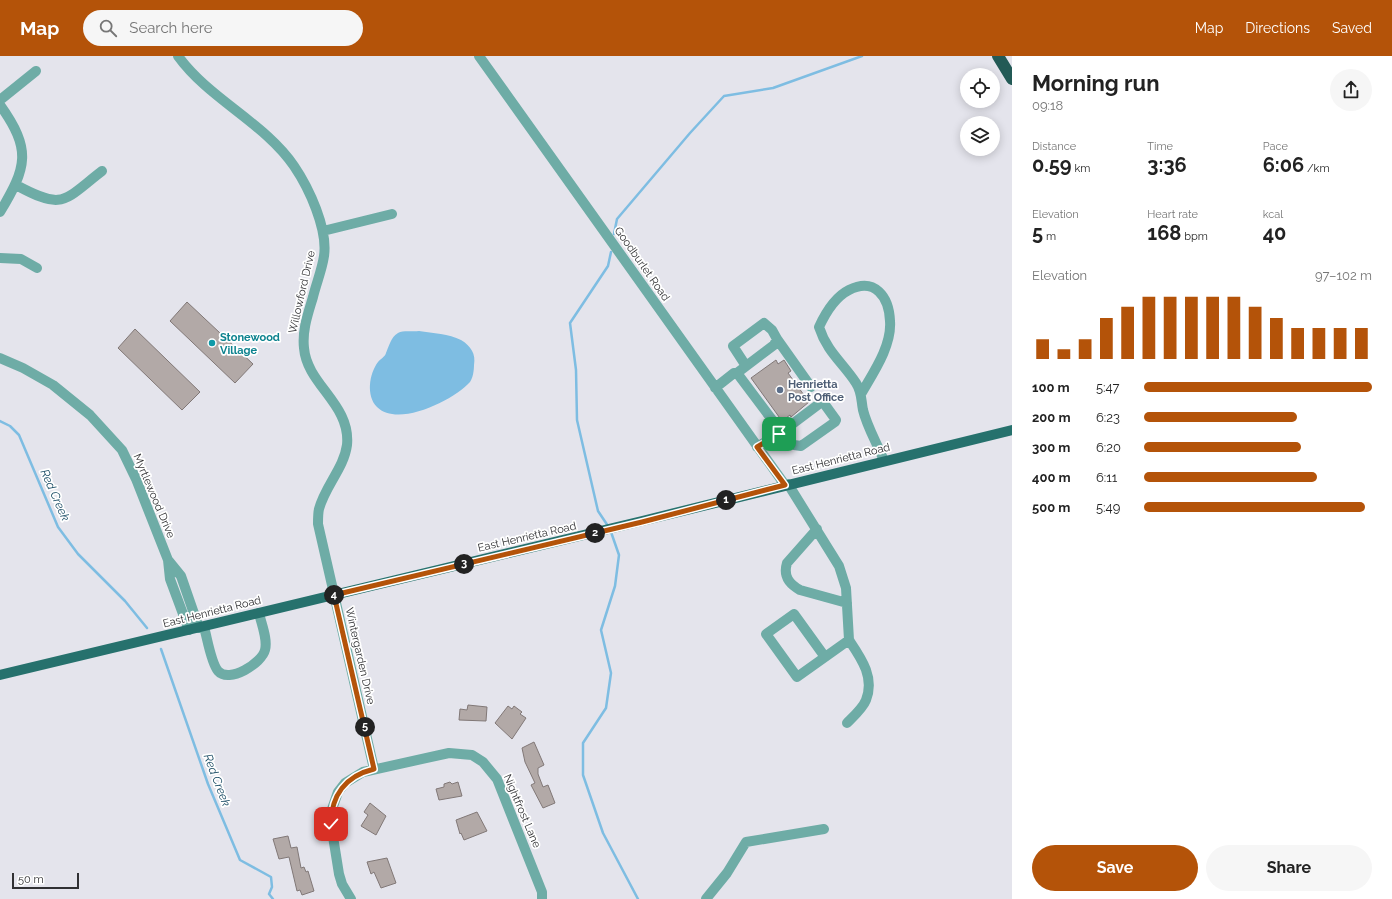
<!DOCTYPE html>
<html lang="en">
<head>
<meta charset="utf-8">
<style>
  body { margin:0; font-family:Raleway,sans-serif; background:#f6f6f6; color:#222; height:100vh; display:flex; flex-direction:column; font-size:15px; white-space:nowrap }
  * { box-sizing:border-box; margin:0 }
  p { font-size:13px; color:#767676 }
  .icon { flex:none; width:22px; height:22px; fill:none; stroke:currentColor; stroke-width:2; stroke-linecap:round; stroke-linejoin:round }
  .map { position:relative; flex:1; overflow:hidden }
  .drawer { display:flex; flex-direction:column; background:#fff; width:380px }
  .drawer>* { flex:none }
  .fabs { position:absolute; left:960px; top:12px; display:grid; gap:8px }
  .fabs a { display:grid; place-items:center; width:40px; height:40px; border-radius:50%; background:#fff; box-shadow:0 2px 10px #0003; font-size:20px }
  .scale { position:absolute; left:12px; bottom:10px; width:67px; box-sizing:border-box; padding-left:4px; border:2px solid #303033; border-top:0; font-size:11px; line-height:14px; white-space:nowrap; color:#303033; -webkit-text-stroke:3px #fff; paint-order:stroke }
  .pin { position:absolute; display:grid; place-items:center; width:34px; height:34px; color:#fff; margin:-17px; border-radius:8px; box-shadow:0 2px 6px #0006 }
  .km { position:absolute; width:20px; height:20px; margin:-10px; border-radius:50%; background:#222; color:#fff; font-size:11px; line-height:20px; text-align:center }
  .round { display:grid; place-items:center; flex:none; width:42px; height:42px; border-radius:21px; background:#f6f6f6 }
  .headline { display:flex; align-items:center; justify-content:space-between; height:68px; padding:0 20px }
  h1 { font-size:22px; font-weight:700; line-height:30px }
  .metrics { display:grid; grid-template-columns:repeat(3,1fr); gap:6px; height:68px; padding:4px 20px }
  .metrics div { display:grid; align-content:center }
  .metrics b { font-size:20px; font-weight:700 }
  .metrics small { font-size:11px; font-weight:400 }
  .metrics p { font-size:11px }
  .chart { height:112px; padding:8px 20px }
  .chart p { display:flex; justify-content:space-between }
  .chart svg { width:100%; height:72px; margin-top:4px; stroke:#b45309; stroke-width:6 }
  .button { display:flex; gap:8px; margin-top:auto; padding:8px 20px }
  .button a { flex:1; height:46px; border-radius:24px; background:#b45309; color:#fff; font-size:16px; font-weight:700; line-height:46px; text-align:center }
  .button a+a { background:#f6f6f6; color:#222 }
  ul { padding:0 20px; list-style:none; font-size:13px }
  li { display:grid; grid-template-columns:64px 48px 1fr; align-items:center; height:30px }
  li i { height:10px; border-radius:5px; background:#b45309 }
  header { display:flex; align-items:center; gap:24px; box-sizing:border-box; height:56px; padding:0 20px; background:#b45309; color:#fff }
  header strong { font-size:19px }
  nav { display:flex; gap:22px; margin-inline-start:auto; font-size:14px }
  .search { width:280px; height:36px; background:#f6f6f6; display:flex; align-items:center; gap:10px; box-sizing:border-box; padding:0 14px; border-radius:22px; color:#767676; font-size:15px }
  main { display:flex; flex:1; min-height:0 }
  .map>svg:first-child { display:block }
  .water { fill:#7ebde2 }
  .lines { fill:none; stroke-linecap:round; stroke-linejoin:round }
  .stream { stroke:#7ebde2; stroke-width:2.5 }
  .building { fill:#b2a9a7; stroke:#817877 }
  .minor { stroke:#6eaca6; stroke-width:10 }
  .major { stroke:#26716d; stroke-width:10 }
  .highway { stroke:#235a56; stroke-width:12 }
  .route-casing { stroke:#fff; stroke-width:8 }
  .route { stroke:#b45309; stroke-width:5 }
  .culture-dot { fill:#0f9aa8; stroke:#fff; stroke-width:1.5 }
  .service-dot { fill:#5c6f8a; stroke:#fff; stroke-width:1.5 }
  .labels { text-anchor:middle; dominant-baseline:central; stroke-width:3.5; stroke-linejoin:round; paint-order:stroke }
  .street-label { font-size:11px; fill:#303033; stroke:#fff }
  .culture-label { font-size:11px; font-weight:bold; fill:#0d838f; stroke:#fff; text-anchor:start }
  .service-label { font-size:11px; font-weight:bold; fill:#4e5e75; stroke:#fff; text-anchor:start }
  .water-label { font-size:12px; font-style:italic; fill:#154861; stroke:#fff }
</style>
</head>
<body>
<header>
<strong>Map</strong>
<div class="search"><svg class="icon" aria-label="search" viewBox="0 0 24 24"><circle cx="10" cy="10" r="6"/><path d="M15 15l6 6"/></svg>Search here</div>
<nav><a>Map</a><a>Directions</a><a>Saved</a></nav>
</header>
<main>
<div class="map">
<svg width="1012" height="843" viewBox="0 0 1012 843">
  <rect width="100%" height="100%" fill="#e4e4ec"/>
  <path class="water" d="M 419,275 C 433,277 449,278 461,284 C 471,290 476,298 474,309 C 474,314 473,322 470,326 C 454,344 398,372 377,351 C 366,340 369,318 378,306 C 380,303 385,301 386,297 C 389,290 391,281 398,277 C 403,274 413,276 419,275 Z"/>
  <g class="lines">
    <path class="stream" d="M 614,178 L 617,163 L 690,77 L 724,40 L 773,32 L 862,0
      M 0,365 L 10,370 L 19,379 L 58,471 L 78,498 L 125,545 L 147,572
      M 608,470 L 598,455 L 577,364 L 576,314 L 570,267 L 608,210 L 611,196
      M 611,476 L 619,499 L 615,530 L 601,574 L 611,617 L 606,652 L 583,687 L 583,719 L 603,777 L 638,843
      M 161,593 L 208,728 L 240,804 L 271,821 L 272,831 L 269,838 L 273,843"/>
  </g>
  <path class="building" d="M 187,246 L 253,308 L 235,327 L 170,265 Z
    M 135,273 L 200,336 L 182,354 L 118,292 Z
    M 776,304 L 778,308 L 784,304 L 791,315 L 788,317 L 809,346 L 791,361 L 790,359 L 782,365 L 751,322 Z
    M 468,649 L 487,651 L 486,665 L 459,664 L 460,653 L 467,654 Z
    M 508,650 L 512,653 L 514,650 L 522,656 L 520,658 L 526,662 L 512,683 L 495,667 Z
    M 534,686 L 544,709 L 538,712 L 538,718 L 543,731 L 548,729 L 555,747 L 543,752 L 531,729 L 535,727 L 525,706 L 522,692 Z
    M 450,726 L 452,728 L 458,726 L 462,740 L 439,744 L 436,733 L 444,731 L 444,728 Z
    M 370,747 L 386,760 L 376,779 L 361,770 L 368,759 L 364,756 Z
    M 477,756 L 487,775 L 464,784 L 461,777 L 460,778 L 456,764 Z
    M 288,780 L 291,792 L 297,791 L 301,812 L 304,811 L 306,816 L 308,815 L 314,835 L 302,839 L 300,834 L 297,835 L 289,801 L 279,803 L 273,783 Z
    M 387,802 L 396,827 L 381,832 L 374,816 L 371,818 L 367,806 Z"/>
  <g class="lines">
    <path class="minor" d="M 178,0 C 209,43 265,67 294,110 C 309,132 328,173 324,200 C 322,214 316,228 313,241 C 308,258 302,274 304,292 C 307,329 351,348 347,389 C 344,412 325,430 319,453 C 318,457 318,463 318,468 L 374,713
      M 479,0 L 785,429
      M 0,44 L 36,15
      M 0,49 C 32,94 27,111 0,156
      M 16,129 C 64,155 63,145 102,115
      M 323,175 L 392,158
      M 0,202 L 21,203 L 37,212
      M 777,283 L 811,331
      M 0,302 L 23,312 L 53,329 L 90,359 L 122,394 L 136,423 L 168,504 L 170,523 L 189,574
      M 737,317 L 779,373 L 779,378 L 794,389 L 801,390 L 835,366 L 836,364 L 823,346 L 819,348 L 779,378 L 757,391
      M 715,332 L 734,317 L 737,317 L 774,289 L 777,283 L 772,274 L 764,267 L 733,290 L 746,310
      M 861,338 C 873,317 892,290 890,265 C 889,241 875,221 849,234 C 835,241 825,258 819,271 C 827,296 843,307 856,327 C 862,336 861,344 863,354 C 867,371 878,389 884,405
      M 788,428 L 839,510 L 846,532 L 849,584 L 797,621 L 766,578 L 794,558 L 825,601
      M 817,473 L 787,507 C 783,520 789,528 800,534 L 847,547
      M 168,504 L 181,520 L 199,572
      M 204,571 C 207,581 211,607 218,615 C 229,628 262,607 265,594 C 268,583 261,567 259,557
      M 847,667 C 853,661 863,652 866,644 C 875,621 861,602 849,584
      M 351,843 L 342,828 L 339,818 L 331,768 L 331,756 L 338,736 L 345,727 L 363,716 L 449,697 L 472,699 L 483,706 L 497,723 L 542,836 L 542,843
      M 706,843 L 727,817 L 746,786 L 824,773"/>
    <path class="major" d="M 0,619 L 642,465 L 1012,374"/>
    <path class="highway" d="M 998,0 L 1012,23"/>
  </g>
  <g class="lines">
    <g class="route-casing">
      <path id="route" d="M 331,768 C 331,739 346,720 374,713 L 334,539 L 642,466 L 785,429 L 757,391 L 779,378"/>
    </g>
    <use href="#route" class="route"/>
  </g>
  <circle class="culture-dot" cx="212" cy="287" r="4"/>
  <circle class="service-dot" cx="780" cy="334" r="4"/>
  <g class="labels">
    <g class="street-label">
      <text transform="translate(642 208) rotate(55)">Goodburlet Road</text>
      <text transform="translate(302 236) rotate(-77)">Willowford Drive</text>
      <text transform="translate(841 403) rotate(-14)">East Henrietta Road</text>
      <text transform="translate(154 440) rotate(67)">Myrtlewood Drive</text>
      <text transform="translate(527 481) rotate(-13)">East Henrietta Road</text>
      <text transform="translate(212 556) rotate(-14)">East Henrietta Road</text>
      <text transform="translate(360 600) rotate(77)">Wintergarden Drive</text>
      <text transform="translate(522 755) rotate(67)">Nightfrost Lane</text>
    </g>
    <g class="culture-label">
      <text x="220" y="281">Stonewood<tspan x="220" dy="13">Village</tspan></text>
    </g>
    <g class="service-label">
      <text x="788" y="328">Henrietta<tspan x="788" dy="13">Post Office</tspan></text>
    </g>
    <g class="water-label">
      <text transform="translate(55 439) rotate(66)">Red Creek</text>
      <text transform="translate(217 724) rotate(69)">Red Creek</text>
    </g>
  </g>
</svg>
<div class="fabs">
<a><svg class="icon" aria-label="locate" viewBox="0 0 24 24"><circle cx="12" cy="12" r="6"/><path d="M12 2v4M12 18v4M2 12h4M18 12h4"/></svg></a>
<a><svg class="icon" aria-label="layers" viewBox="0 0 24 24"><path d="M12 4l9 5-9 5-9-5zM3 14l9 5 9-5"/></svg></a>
</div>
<div class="scale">50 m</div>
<div class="pin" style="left:779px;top:378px;background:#1e9e55"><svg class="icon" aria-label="arrive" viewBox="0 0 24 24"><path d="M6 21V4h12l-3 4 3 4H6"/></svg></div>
<div class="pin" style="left:331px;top:768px;background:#d93025"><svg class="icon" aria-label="check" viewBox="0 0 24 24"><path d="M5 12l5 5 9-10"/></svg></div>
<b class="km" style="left:726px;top:444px">1</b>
<b class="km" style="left:595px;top:477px">2</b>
<b class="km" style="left:464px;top:508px">3</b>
<b class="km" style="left:334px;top:539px">4</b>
<b class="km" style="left:365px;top:671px">5</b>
</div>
<section class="drawer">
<div class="headline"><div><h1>Morning run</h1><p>09:18</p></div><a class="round"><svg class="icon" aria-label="share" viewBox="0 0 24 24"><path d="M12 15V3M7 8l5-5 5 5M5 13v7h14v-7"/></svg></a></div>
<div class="metrics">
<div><p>Distance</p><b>0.59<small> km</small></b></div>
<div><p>Time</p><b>3:36</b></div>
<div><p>Pace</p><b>6:06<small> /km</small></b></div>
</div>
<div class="metrics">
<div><p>Elevation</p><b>5<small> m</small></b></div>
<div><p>Heart rate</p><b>168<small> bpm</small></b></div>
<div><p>kcal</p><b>40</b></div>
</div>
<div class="chart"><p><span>Elevation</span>97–102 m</p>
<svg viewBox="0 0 160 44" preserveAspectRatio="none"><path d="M5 44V32M15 44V38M25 44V32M35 44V19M45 44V12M55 44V6M65 44V6M75 44V6M85 44V6M95 44V6M105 44V12M115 44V19M125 44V25M135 44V25M145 44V25M155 44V25"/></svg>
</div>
<ul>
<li><b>100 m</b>5:47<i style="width:100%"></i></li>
<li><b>200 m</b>6:23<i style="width:67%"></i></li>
<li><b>300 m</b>6:20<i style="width:69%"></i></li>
<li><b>400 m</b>6:11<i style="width:76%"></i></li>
<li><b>500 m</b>5:49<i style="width:97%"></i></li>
</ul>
<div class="button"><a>Save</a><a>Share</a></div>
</section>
</main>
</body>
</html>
